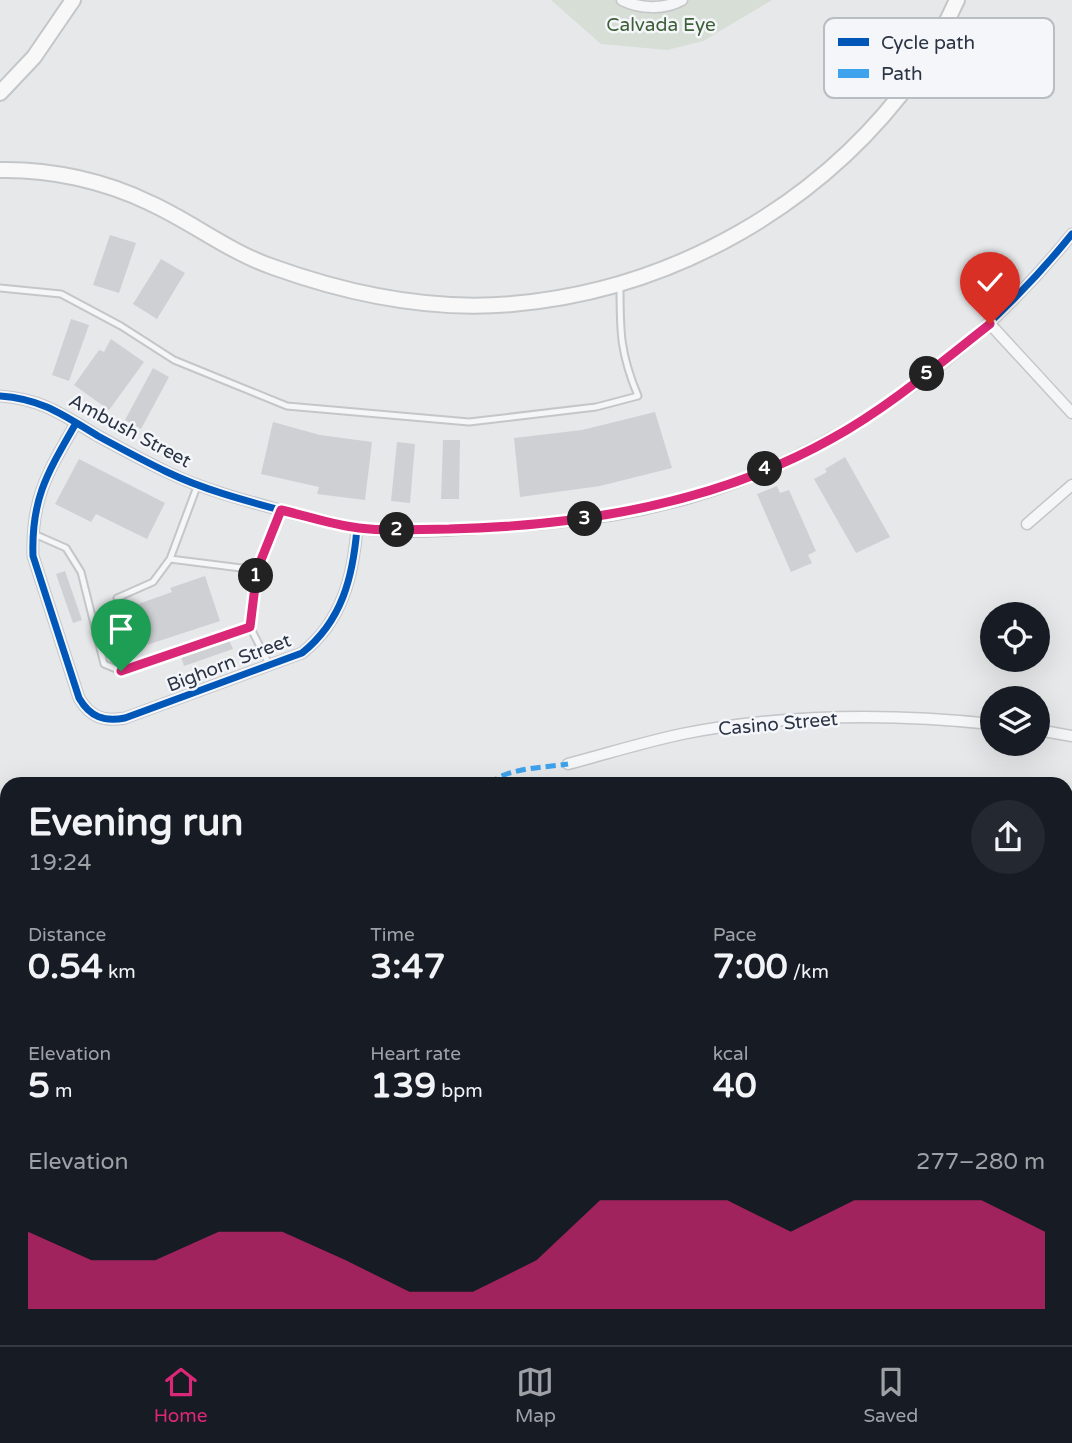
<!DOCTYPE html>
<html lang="en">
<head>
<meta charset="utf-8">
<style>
  body { margin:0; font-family:"Varela Round",sans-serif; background:#242831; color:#f1f3f6; height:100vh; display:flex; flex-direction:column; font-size:26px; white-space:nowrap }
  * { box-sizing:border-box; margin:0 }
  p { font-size:23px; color:#9ea1a6 }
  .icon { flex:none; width:38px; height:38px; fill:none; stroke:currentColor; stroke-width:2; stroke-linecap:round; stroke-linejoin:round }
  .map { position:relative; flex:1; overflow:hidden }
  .drawer { position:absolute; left:0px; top:777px; width:1073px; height:569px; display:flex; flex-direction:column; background:#171b24; border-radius:21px 21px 0 0; box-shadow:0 7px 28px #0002 }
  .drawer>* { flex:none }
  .tools { position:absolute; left:980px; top:602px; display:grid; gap:14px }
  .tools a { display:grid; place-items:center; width:70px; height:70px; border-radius:50%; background:#171b24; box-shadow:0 7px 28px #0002; font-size:35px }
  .pin { position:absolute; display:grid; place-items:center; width:60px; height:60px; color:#fff; margin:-72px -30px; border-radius:50% 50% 50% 0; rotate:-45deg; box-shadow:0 0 7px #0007 }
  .pin .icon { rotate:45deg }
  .km { position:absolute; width:35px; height:35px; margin:-18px; border-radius:50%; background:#222; color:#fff; font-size:19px; line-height:35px; text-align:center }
  .round { display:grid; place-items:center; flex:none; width:74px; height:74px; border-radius:37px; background:#242831 }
  .headline { display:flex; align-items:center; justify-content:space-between; height:119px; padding:0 28px }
  h1 { font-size:38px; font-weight:700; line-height:52px }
  .figures { display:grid; grid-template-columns:repeat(3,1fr); gap:10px; height:119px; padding:7px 28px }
  .figures div { display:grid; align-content:center }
  .figures b { font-size:35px; font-weight:700 }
  .figures small { font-size:19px; font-weight:400 }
  .figures p { font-size:19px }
  .chart { height:196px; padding:14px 28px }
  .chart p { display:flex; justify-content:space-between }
  .chart svg { width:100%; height:126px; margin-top:7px; fill:#db2777; opacity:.7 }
  .tab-bar { display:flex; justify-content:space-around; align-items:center; height:98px; border-top:2px solid #363941; background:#171b24; font-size:19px; color:#9ea1a6 }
  .tab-bar a { display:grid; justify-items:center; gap:4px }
  .tab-bar .active { color:#db2777 }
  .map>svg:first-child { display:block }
  .green { fill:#d6ded6 }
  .building { fill:#ced0d3 }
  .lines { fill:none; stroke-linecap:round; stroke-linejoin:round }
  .lane-casing { stroke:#c4c6c8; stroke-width:9 }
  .street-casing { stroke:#c4c6c8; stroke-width:13 }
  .secondary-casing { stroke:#c4c6c8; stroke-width:18 }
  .lane { stroke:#f5f6f7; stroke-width:5 }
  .street { stroke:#f5f6f7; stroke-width:10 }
  .secondary { stroke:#f8f8f8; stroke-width:14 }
  .quiet { stroke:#3ea3ec; stroke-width:5; stroke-dasharray:10 5; stroke-linecap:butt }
  .cycleway-casing { stroke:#f4f6f9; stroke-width:11 }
  .cycleway { stroke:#0057b8; stroke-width:7 }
  .route-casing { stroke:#fff; stroke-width:14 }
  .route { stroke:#db2777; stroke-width:9 }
  .labels { text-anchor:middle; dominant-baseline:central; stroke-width:5; stroke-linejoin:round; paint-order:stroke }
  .park-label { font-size:19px; fill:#3f6138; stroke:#f4f6f9 }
  .street-label { font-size:19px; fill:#2b3445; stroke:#f4f6f9 }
  .key { fill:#f4f6f9; stroke:#b8bcc3; stroke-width:2 }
  .key-label { font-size:19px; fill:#2b3445 }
</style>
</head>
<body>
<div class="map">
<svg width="1072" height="1345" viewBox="0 0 1072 1345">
  <rect width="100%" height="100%" fill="#e6e8ea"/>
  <path class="green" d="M 551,0 L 772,0 L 703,41 L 667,50 L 601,44 Z"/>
  <path class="building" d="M 110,235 L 136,243 L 119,293 L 93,285 Z
    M 161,259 L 185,273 L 157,319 L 133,304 Z
    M 71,319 L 89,325 L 69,381 L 52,375 Z
    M 111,339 L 144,362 L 109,410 L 74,385 L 99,350 L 104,352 Z
    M 153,368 L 169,377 L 141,429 L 125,420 Z
    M 655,412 L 672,468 L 600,486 L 520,497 L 514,438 L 582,430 Z
    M 273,422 L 320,435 L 372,442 L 365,500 L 317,494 L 319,487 L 261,474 Z
    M 443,440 L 460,440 L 459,499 L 441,499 Z
    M 397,442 L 415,444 L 410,503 L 391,501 Z
    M 845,457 L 890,537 L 856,553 L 814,479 L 827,472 L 825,469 Z
    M 79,459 L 165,503 L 147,539 L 96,514 L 91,522 L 55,504 Z
    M 777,486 L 780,493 L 789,490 L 816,551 L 808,555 L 812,563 L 791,572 L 757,494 Z
    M 65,571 L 82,620 L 73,623 L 56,574 Z
    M 205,576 L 220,621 L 113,656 L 99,618 L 172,592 L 170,588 Z
    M 229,640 L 233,649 L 184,666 L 181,656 Z"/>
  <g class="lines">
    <g class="lane-casing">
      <path id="lane" d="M 0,288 L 61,294 L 121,326 L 174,360 L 287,406 L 469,422 L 596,407 L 638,396 C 620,353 620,332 620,286
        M 32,533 L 66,548 L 81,572 L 104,664 L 121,671 L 250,627 L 270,666
        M 170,559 L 257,570 L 281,511
        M 117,598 L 153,582 L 170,559 L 198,484
        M 250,627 L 257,570"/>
    </g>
    <g class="street-casing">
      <path id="street" d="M 622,0 C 640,9 664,10 682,0
        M 990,324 L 1072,413
        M 0,396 C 42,399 63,415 98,436 C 120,448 144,461 167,472 C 202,489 243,500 280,510 C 305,517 331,524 356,528 C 402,535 453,530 500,527 C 537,525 575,521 613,515 C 794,486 958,375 1072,234
        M 76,423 C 48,472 31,498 33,556 L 79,698 C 90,717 104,722 125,718 L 302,653 C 342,621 353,577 357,528
        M 1027,524 L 1072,485
        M 1038,730 L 1072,736
        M 568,764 C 606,754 644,742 682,734 C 783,714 890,713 992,724
        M 1066,917 L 1072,919
        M 0,964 L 7,962
        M 1066,1103 L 1072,1105
        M 1066,1288 L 1072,1290
        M 0,1337 L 7,1335
        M 509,1345 L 528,1339"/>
    </g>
    <g class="secondary-casing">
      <path id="secondary" d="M 0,93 L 34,57 L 73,0
        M 0,170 C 51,169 105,181 150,203 C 192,222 229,252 273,267 C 348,294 432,311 512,304 C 674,290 823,204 917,73 C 934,50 945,25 957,0
        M 0,1130 L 7,1151
        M 73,1339 L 75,1345"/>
    </g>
    <use href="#lane" class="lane"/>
    <use href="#street" class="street"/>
    <use href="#secondary" class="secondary"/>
    <path class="quiet" d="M 489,784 C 509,767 543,768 568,764"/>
    <g class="cycleway-casing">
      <path id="cycleway" d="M 0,396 C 42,399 63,415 98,436 C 120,448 144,461 167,472 C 202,489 243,500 280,510 C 305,517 331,524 356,528 C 402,535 453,530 500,527 C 537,525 575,521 613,515 C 794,486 958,375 1072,234
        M 76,423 C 48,472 31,498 33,556 L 79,698 C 90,717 104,722 125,718 L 302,653 C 342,621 353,577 357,528"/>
    </g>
    <use href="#cycleway" class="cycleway"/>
  </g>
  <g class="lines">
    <g class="route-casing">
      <path id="route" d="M 121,671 L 250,627 L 257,570 L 281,510 C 307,516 333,525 359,528 C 388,532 419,529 449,529 C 580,526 715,504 831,439 C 889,407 939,364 990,324"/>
    </g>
    <use href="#route" class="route"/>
  </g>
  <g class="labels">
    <g class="park-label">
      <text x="661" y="25">Calvada Eye</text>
    </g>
    <g class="street-label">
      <text transform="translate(130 431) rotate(28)">Ambush Street</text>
      <text transform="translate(229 663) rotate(-21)">Bighorn Street</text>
      <text transform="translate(778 724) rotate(-5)">Casino Street</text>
    </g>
  </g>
  <rect x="824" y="18" width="230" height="80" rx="10" class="key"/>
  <rect x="838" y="38" width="31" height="8" fill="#0057b8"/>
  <rect x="838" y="69" width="31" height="9" fill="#3ea3ec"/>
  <g class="key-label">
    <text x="881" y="49">Cycle path</text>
    <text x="881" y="80">Path</text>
  </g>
</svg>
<div class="tools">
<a><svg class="icon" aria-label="locate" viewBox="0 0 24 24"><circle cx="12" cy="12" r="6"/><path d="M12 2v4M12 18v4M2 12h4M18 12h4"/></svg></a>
<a><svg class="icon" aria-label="layers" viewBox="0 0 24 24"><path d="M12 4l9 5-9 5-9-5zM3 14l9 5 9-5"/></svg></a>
</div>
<div class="pin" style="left:121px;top:671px;background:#1e9e55"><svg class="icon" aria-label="arrive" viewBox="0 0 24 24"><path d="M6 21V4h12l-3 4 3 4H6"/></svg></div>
<div class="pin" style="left:990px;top:324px;background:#d93025"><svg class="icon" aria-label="check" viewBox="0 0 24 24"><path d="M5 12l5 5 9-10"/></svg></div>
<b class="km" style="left:256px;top:576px">1</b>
<b class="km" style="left:397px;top:530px">2</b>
<b class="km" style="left:585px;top:519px">3</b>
<b class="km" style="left:765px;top:469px">4</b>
<b class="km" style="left:927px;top:374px">5</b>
<section class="drawer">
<div class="headline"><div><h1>Evening run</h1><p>19:24</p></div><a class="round"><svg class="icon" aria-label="share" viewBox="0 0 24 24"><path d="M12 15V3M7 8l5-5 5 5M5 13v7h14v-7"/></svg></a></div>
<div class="figures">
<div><p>Distance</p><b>0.54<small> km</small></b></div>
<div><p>Time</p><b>3:47</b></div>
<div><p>Pace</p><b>7:00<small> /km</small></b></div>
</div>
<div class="figures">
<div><p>Elevation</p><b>5<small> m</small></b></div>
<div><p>Heart rate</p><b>139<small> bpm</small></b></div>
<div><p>kcal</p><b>40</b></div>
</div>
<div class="chart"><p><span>Elevation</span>277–280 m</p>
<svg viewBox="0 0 160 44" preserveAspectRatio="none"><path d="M0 44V17L10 27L20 27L30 17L40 17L50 27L60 38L70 38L80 27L90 6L100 6L110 6L120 17L130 6L140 6L150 6L160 17V44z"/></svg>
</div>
</section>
</div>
<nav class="tab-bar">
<a class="active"><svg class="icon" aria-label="home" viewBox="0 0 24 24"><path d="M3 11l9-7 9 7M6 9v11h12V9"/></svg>Home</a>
<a><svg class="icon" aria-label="map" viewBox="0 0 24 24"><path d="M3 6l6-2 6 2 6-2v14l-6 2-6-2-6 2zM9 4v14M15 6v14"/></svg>Map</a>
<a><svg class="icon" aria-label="saved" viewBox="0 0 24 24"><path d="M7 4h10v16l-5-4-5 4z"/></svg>Saved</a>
</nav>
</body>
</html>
